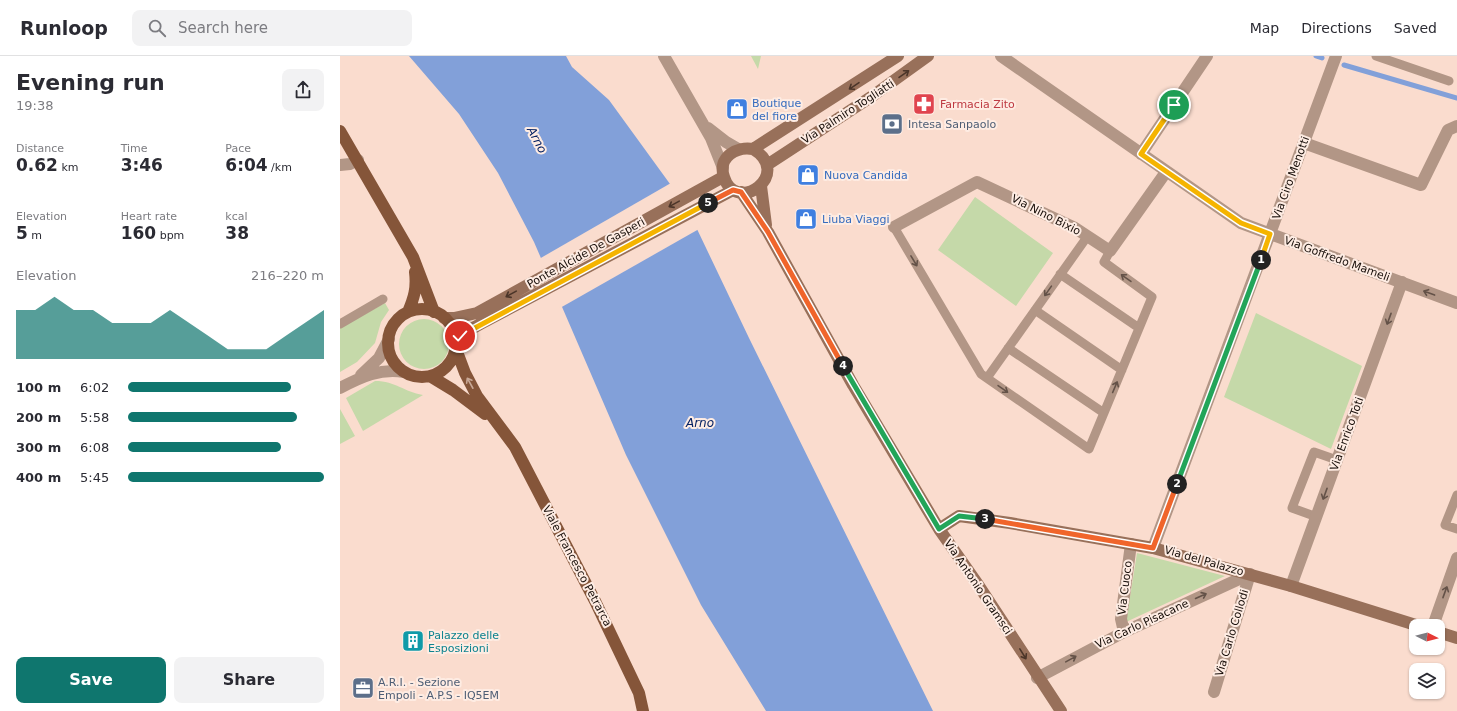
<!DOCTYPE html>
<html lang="en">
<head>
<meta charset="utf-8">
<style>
  body { margin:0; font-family:"DejaVu Sans",sans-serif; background:#f2f2f3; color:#2b2b33; height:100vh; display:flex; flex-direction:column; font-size:15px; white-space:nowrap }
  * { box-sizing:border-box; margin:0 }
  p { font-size:13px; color:#7c7c81 }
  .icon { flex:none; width:22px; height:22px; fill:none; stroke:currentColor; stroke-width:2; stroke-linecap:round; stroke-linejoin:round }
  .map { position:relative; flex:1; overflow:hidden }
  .details { display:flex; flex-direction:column; background:#fff; width:340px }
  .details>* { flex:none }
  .needle { width:26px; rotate:96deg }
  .buttons { position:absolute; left:1069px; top:563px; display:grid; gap:8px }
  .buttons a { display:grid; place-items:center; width:36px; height:36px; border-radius:8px; background:#fff; box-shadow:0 1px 3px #0004; font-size:20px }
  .pin { position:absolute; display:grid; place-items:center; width:34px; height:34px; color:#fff; margin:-17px; border:2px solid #fff; border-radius:50%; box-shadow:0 1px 4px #0007 }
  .km { position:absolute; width:20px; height:20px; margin:-10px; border-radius:50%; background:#222; color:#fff; font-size:11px; line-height:20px; text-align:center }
  .round { display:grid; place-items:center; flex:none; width:42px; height:42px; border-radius:8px; background:#f2f2f3 }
  .headline { display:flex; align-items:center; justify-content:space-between; height:68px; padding:0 16px }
  h1 { font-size:22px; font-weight:800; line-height:30px }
  .metrics { display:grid; grid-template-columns:repeat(3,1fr); gap:6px; height:68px; padding:4px 16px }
  .metrics div { display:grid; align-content:center }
  .metrics b { font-size:17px; font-weight:800 }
  .metrics small { font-size:11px; font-weight:400 }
  .metrics p { font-size:11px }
  .chart { height:112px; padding:8px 16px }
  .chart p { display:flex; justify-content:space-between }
  .chart svg { width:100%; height:72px; margin-top:4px; fill:#0f766e; opacity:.7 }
  .primary-button { display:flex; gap:8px; margin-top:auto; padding:8px 16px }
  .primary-button a { flex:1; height:46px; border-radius:8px; background:#0f766e; color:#fff; font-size:16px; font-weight:800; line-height:46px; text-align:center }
  .primary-button a+a { background:#f2f2f3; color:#2b2b33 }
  ul { padding:0 16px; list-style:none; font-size:13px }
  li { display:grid; grid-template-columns:64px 48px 1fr; align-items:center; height:30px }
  li i { height:10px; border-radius:5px; background:#0f766e }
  header { display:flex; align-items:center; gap:24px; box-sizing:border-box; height:56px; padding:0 20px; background:#fff; border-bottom:1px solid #e1e1e2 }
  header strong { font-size:19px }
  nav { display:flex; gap:22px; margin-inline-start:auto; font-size:14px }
  .search { width:280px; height:36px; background:#f2f2f3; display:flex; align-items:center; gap:10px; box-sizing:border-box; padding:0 14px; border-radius:8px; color:#7c7c81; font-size:15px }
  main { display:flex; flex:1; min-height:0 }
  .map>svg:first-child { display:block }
  .green { fill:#c5d9a9 }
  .water { fill:#82a0d9 }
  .pier { fill:#fadcce }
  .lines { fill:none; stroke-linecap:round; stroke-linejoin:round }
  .stream { stroke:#82a0d9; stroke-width:5 }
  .service { stroke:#b29686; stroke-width:9 }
  .minor { stroke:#b29686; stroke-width:12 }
  .secondary { stroke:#98705a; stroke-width:12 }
  .primary { stroke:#855539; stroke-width:12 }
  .oneway { stroke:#4b3529 }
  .oneway2 { stroke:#645248 }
  .oneway3 { stroke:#c8a896 }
  .split-1-casing { stroke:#fff; stroke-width:8 }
  .split-2-casing { stroke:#fff; stroke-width:8 }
  .split-3-casing { stroke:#fff; stroke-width:8 }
  .split-4-casing { stroke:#fff; stroke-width:8 }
  .split-5-casing { stroke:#fff; stroke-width:8 }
  .split-6-casing { stroke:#fff; stroke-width:8 }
  .split-1 { stroke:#f5b400; stroke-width:5 }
  .split-2 { stroke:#22a559; stroke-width:5 }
  .split-3 { stroke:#f0652b; stroke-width:5 }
  .split-4 { stroke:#22a559; stroke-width:5 }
  .split-5 { stroke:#f0652b; stroke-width:5 }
  .split-6 { stroke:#f5b400; stroke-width:5 }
  .labels { text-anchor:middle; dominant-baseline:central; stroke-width:4; stroke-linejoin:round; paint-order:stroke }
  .shop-label { font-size:11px; fill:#366cbe; stroke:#feece3; text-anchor:start }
  .health-label { font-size:11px; fill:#be3a42; stroke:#feece3; text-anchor:start }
  .street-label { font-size:11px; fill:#170e09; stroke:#feece3 }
  .service-label { font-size:11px; fill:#4e5e75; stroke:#feece3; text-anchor:start }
  .culture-label { font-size:11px; fill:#0d838f; stroke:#feece3; text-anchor:start }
  .water-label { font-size:12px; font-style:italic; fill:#062263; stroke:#feece3 }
</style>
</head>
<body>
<header>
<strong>Runloop</strong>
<div class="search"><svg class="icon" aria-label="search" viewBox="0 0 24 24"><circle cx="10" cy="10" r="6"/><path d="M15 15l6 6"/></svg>Search here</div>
<nav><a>Map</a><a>Directions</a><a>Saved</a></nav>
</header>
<main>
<section class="details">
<div class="headline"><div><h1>Evening run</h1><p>19:38</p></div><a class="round"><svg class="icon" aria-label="share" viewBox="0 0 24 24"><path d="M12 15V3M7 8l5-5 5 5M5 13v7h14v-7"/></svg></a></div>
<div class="metrics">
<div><p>Distance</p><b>0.62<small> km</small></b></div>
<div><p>Time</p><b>3:46</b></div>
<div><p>Pace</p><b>6:04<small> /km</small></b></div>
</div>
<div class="metrics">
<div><p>Elevation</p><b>5<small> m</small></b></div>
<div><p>Heart rate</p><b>160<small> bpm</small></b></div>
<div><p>kcal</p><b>38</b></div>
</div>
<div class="chart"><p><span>Elevation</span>216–220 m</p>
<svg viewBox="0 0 160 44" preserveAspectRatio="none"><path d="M0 44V14L10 14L20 6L30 14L40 14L50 22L60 22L70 22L80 14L90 22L100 30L110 38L120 38L130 38L140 30L150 22L160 14V44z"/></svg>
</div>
<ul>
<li><b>100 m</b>6:02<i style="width:83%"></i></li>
<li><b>200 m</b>5:58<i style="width:86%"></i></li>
<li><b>300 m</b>6:08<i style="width:78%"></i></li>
<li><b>400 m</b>5:45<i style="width:100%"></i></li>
</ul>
<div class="primary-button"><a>Save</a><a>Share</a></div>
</section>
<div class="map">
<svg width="1117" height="655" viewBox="0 0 1117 655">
  <rect width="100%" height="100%" fill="#fadcce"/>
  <path class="green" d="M 411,0 L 421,0 L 418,13 Z
    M 635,141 L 713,197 L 676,250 L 598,194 Z
    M 45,247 L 49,254 L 41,266 L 35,287 L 17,306 L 0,316 L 0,272 Z
    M 916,257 L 1022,310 L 991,393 L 884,341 Z
    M59 288a25 25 0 1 1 50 0a25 25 0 1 1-50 0Z
    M 35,325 C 56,325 64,336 83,339 L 23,375 L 6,342 Z
    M 0,353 L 15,380 L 0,388 Z
    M 797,497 L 885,520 L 786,566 Z"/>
  <path class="water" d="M 69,0 L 226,0 L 232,11 L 269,44 L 346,150 L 409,282 L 593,655 L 426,655 L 361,549 L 286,399 L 194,186 L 158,117 L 119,58 Z"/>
  <path class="pier" d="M 331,127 L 348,149 L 359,173 L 220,252 L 199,203 Z"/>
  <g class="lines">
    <path class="stream" d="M 976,0 L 982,2
      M 1004,9 L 1117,42"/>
    <path class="service" d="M 1036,0 L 1109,25
      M 554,171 L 641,318 L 749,393 L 812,241 L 764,206 L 770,195
      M 720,218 L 799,272
      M 695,254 L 782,314
      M 0,268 L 43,243
      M 668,292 L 764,357
      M 647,322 L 747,181
      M 1117,439 L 1105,469 L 1117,473
      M 977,461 L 952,452 L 974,396 L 997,404"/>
    <path class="minor" d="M 324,0 L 371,82 L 383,112
      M 661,0 L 901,167 L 1117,247
      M 368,72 L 386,86 L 398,93
      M 964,87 L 1081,129 L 1108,74 L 1117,70
      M 801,98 L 867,0
      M 0,109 L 10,108 L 18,104
      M 554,171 L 637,126 L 735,172 L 770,195 L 826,116
      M 21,319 L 39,302 L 49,283
      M 0,332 C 21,321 40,312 64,316
      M 813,492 L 996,0
      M 951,530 L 1062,226
      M 1093,570 L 1117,502
      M 784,576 L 781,563 L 791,488
      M 697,622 L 784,576 L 910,518
      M 874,636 L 910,518"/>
    <path class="secondary" d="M 413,93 C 454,118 396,160 384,121 C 377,101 397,90 413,93 L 558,0
      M 427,109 L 531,41 L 588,0
      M 421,130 L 426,169
      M 401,136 L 428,176 L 513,329 L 599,473 L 639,530 L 721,655
      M 104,262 L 114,262 L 137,257 L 383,121
      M 116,287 L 124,277 L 142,267 L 393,134
      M 599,473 L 619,460 L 670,467 L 813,492 L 951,530 L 1079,570
      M 1098,576 L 1117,582"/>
    <path class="primary" d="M 0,75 L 73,201 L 94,256
      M48 287a34 34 0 1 1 68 0a34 34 0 1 1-68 0Z
      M 68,256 C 74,242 77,232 75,216
      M 116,293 L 125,317 L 137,340 L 175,391 L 255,545 L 299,637 L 303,655
      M 90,320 L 113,334 L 145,358"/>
  </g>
  <defs><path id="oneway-shaft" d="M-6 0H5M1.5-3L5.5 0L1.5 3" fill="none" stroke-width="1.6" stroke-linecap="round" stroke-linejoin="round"/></defs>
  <g class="oneway">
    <use href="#oneway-shaft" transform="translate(564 18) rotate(-35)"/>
    <use href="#oneway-shaft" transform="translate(514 30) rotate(146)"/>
    <use href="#oneway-shaft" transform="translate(334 148) rotate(151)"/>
    <use href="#oneway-shaft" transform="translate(171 238) rotate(151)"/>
    <use href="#oneway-shaft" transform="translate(683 598) rotate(58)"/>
  </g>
  <g class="oneway2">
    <use href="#oneway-shaft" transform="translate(574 205) rotate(59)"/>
    <use href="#oneway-shaft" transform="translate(786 222) rotate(-145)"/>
    <use href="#oneway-shaft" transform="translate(708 235) rotate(125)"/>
    <use href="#oneway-shaft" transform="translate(1089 237) rotate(-160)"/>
    <use href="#oneway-shaft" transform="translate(1049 263) rotate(110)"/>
    <use href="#oneway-shaft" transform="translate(775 331) rotate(-67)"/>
    <use href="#oneway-shaft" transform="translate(663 333) rotate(35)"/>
    <use href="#oneway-shaft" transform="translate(985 438) rotate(110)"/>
    <use href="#oneway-shaft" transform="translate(1105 536) rotate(-70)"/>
    <use href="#oneway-shaft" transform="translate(861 540) rotate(-24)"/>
    <use href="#oneway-shaft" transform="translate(731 603) rotate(-29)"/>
  </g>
  <use class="oneway3" href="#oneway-shaft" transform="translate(130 327) rotate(-119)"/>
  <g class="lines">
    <g class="split-1-casing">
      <path id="split-1" d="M 834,49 L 801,98 L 901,167 L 930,178 L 921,204"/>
    </g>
    <g class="split-2-casing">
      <path id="split-2" d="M 837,428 L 921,204"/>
    </g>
    <g class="split-3-casing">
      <path id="split-3" d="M 645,463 L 813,492 L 837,428"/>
    </g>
    <g class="split-4-casing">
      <path id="split-4" d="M 503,310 L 599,473 L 619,460 L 645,463"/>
    </g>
    <g class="split-5-casing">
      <path id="split-5" d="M 368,147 L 393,134 L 401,136 L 428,176 L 503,310"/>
    </g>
    <g class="split-6-casing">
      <path id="split-6" d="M 120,280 L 368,147"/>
    </g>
    <use href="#split-1" class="split-1"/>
    <use href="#split-2" class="split-2"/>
    <use href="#split-3" class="split-3"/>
    <use href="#split-4" class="split-4"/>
    <use href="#split-5" class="split-5"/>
    <use href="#split-6" class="split-6"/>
  </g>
  <defs>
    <g id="pharmacy-square" transform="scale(1.15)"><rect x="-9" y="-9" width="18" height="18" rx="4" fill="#e0444e" stroke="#feece3"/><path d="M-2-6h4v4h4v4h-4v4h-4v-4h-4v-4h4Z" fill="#fff"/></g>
    <g id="shop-square" transform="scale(1.15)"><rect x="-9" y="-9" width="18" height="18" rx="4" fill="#3f7fe0" stroke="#feece3"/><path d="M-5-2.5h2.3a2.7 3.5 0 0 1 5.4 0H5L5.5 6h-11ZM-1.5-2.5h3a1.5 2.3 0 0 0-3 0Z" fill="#fff"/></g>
    <g id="bank-square" transform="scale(1.15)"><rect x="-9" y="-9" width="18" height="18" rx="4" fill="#5c6f8a" stroke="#feece3"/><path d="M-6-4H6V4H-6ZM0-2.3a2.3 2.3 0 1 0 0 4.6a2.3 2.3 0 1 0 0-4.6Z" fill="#fff"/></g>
    <g id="building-square" transform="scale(1.15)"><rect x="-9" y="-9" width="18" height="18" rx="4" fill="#0f9aa8" stroke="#feece3"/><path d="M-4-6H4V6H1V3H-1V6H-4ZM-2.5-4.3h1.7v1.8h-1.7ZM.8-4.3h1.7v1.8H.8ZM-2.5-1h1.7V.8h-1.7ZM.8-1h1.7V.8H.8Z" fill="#fff"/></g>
    <g id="office-square" transform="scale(1.15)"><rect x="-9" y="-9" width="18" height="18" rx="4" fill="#5c6f8a" stroke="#feece3"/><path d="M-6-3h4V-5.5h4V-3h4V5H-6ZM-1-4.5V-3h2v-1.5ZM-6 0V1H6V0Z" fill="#fff"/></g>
  </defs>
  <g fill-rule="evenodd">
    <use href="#pharmacy-square" x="584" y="48"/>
    <use href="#shop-square" x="397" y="53"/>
    <use href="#bank-square" x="552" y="68"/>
    <use href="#shop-square" x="468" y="119"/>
    <use href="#shop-square" x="466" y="163"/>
    <use href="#building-square" x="73" y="585"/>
    <use href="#office-square" x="23" y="632"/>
  </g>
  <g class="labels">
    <g class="shop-label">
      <text x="412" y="47">Boutique<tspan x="412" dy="13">del fiore</tspan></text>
      <text x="484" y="119">Nuova Candida</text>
      <text x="482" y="163">Liuba Viaggi</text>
    </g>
    <g class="health-label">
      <text x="600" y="48">Farmacia Zito</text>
    </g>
    <g class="street-label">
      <text transform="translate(508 56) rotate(-33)">Via Palmiro Togliatti</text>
      <text transform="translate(951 122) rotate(-70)">Via Ciro Menotti</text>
      <text transform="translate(706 159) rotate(27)">Via Nino Bixio</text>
      <text transform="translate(246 197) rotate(-29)">Ponte Alcide De Gasperi</text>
      <text transform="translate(997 203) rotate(20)">Via Goffredo Mameli</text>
      <text transform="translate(1007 378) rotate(-70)">Via Enrico Toti</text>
      <text transform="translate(864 505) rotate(16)">Via del Palazzo</text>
      <text transform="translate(237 510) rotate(62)">Viale Francesco Petrarca</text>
      <text transform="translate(638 531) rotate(56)">Via Antonio Gramsci</text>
      <text transform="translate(785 532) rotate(-83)">Via Cuoco</text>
      <text transform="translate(802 568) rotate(-25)">Via Carlo Pisacane</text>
      <text transform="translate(892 577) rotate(-73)">Via Carlo Collodi</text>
    </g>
    <g class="service-label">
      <text x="568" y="68">Intesa Sanpaolo</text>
      <text x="38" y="626">A.R.I. - Sezione<tspan x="38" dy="13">Empoli - A.P.S - IQ5EM</tspan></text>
    </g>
    <g class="culture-label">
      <text x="88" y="579">Palazzo delle<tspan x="88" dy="13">Esposizioni</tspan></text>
    </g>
    <g class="water-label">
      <text transform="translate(197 84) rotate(62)">Arno</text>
      <text x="360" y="367">Arno</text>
    </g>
  </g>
</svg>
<div class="buttons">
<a><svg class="needle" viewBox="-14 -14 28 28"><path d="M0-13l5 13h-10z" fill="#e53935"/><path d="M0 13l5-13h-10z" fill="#7c7c81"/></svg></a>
<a><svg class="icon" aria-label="layers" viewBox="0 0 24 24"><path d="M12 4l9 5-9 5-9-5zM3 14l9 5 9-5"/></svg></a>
</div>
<div class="pin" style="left:834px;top:49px;background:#1e9e55"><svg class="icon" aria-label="arrive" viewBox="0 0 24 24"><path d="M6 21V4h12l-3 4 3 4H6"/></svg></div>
<div class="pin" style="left:120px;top:280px;background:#d93025"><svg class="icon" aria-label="check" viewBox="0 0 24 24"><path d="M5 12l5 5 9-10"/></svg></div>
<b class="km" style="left:921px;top:204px">1</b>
<b class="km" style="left:837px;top:428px">2</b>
<b class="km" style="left:645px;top:463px">3</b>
<b class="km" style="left:503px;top:310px">4</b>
<b class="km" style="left:368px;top:147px">5</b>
</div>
</main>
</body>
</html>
